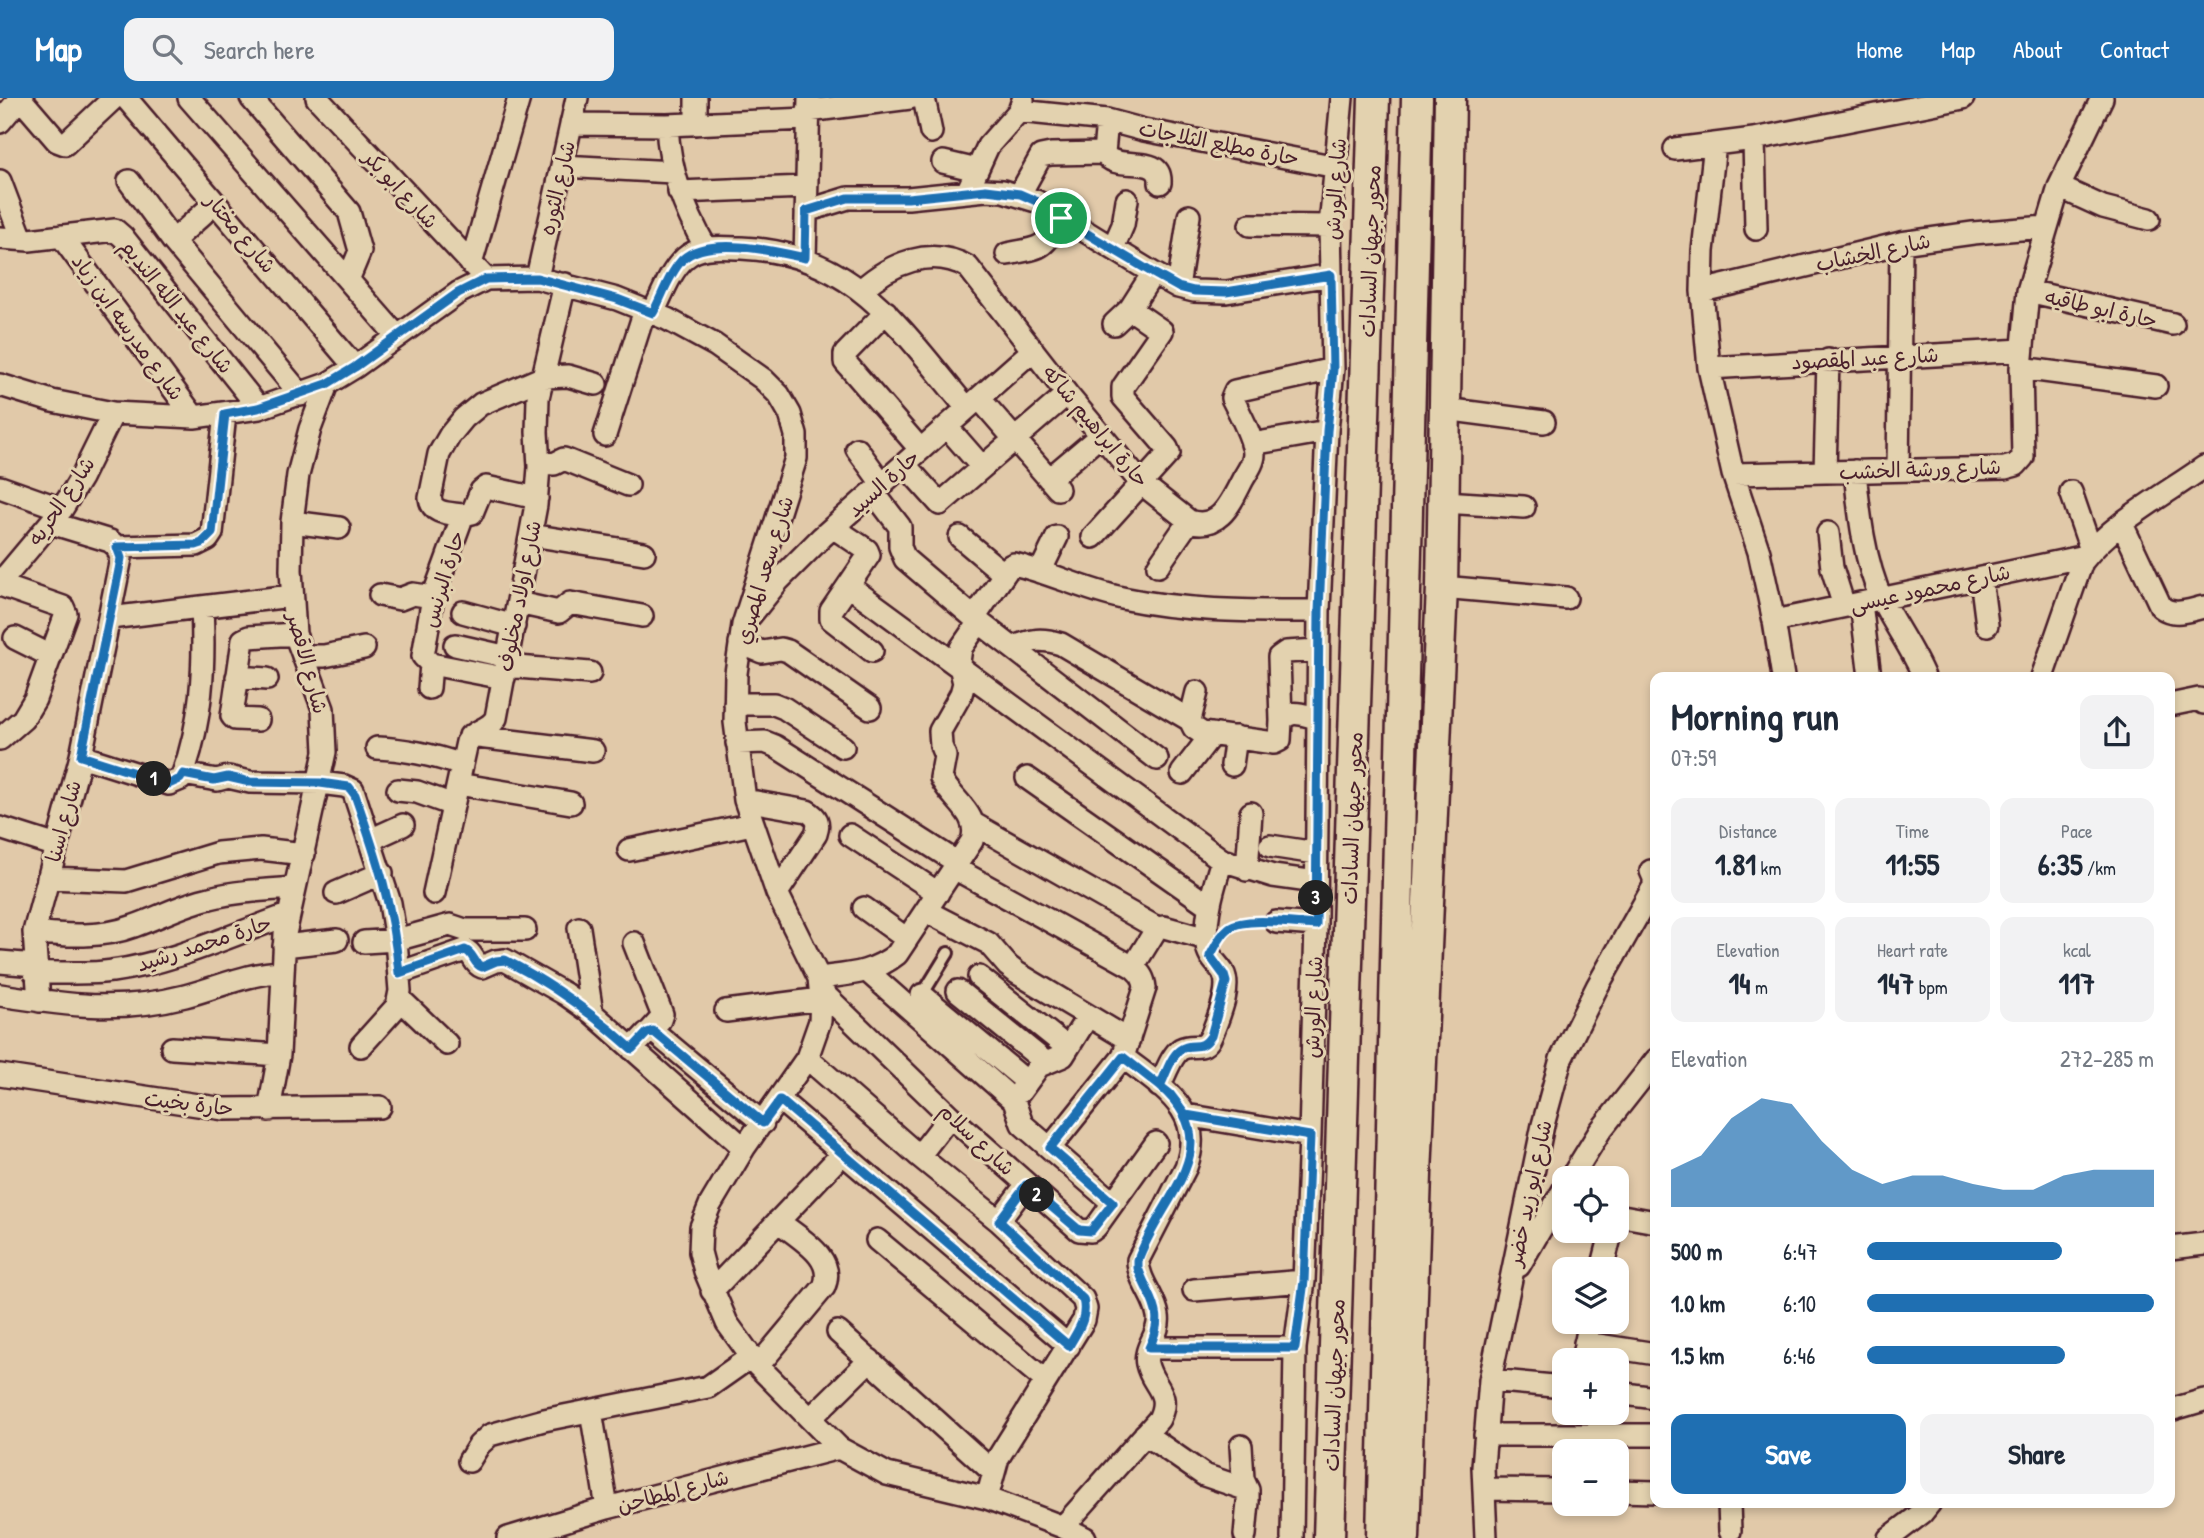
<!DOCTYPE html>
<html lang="en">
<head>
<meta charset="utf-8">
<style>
  body { margin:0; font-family:"Patrick Hand","Playpen Sans Arabic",sans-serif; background:#f2f2f3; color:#1f2937; height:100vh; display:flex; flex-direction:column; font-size:26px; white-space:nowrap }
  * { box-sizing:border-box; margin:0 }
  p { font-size:23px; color:#747a83 }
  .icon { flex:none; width:38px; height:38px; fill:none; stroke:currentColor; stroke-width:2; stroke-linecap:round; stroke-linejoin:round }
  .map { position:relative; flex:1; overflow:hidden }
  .drawer { position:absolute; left:1650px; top:574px; width:525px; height:836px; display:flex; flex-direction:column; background:#fff; border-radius:14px; box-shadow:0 4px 10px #0003 }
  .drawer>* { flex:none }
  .tools { position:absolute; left:1552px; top:1068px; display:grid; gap:14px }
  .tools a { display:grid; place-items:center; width:77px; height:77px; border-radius:14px; background:#fff; box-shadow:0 4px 10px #0003; font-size:35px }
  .pin { position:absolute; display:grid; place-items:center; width:60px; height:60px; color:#fff; margin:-30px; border:4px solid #fff; border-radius:50%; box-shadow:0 2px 7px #0007 }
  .km { position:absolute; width:35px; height:35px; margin:-18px; border-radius:50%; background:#222; color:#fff; font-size:19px; line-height:35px; text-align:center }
  .round { display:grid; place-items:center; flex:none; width:74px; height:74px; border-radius:14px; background:#f2f2f3 }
  .headline { display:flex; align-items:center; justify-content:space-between; height:119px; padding:0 21px }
  h1 { font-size:38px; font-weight:700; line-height:52px }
  .figures { display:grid; grid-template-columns:repeat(3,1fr); gap:10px; height:119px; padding:7px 21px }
  .figures div { display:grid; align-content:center; border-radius:14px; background:#f2f2f3; text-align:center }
  .figures b { font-size:30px; font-weight:700 }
  .figures small { font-size:19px; font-weight:400 }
  .figures p { font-size:19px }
  .chart { height:196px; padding:14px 21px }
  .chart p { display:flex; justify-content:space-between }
  .chart svg { width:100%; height:126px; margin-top:7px; fill:#1f6fb2; opacity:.7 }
  .action { display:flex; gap:14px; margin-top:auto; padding:14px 21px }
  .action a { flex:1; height:80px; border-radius:14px; background:#1f6fb2; color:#fff; font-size:28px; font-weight:700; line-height:80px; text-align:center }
  .action a+a { background:#f2f2f3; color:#1f2937 }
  ul { padding:0 21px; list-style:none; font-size:23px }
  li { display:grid; grid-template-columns:112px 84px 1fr; align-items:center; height:52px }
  li i { height:18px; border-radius:9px; background:#1f6fb2 }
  header { display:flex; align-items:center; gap:42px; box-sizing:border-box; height:98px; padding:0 35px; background:#1f6fb2; color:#fff }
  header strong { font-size:33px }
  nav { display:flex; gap:38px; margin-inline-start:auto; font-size:24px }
  .search { width:490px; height:63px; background:#f2f2f3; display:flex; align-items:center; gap:18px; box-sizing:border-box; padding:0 24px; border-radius:14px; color:#747a83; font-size:26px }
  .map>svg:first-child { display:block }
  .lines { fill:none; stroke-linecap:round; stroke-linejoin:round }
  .lane-casing { stroke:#4a1f2b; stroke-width:16 }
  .street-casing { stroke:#4a1f2b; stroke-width:26 }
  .secondary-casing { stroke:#4a1f2b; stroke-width:35 }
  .path { stroke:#4a1f2b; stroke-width:3.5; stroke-dasharray:7 5; stroke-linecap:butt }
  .lane { stroke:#e3d2af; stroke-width:10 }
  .street { stroke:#e3d2af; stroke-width:21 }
  .secondary { stroke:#e3d2af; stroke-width:30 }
  .route-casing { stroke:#fff; stroke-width:14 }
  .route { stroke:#1f6fb2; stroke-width:9 }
  .labels { text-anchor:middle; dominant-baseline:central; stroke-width:6; stroke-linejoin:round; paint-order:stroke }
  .street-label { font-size:21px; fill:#4a1f2b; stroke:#e3d2af }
</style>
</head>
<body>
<header>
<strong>Map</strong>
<div class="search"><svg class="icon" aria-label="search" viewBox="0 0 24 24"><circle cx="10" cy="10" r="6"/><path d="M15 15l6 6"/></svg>Search here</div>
<nav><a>Home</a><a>Map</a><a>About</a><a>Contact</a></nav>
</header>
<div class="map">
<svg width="2204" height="1440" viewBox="0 0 2204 1440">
  <rect width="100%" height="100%" fill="#e1c9a9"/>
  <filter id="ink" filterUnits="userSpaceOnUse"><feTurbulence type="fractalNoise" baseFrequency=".0143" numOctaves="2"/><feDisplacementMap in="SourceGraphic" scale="14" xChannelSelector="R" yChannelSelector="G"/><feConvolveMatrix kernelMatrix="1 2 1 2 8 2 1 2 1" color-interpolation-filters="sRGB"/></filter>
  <g filter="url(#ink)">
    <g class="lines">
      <g class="lane-casing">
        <path id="lane" d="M 921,899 L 948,855"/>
      </g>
      <g class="street-casing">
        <path id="street" d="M 20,0 L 57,43 L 65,46 L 114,0
          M 126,0 L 355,269
          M 189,0 L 397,238
          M 251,0 L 349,114 L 360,153 L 348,182
          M 317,0 L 486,181
          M 696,0 L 696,26
          M 924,0 L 931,34
          M 808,13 L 910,0
          M 1019,13 L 1107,22 L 1144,32 L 1337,69
          M 1107,22 L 1104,55 C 1115,76 1162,53 1160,85
          M 0,24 L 20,0
          M 571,26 L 667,27 L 808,21
          M 667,27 C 669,72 684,111 706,150
          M 1754,41 L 1756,131
          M 1715,46 L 1703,153 L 1702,193 L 1709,270 L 1733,376 L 1759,454 L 1774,523 L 1783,579
          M 1675,51 L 1754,41 L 1963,0
          M 943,64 L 977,72
          M 562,68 L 673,74
          M 0,83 L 22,141
          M 129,83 L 173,143 L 301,297
          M 2059,89 L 2103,109 L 2149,121
          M 679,94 L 806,89
          M 967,94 L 988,48 L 1019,13 L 1023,2
          M 1020,96 L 1041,58 L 1051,56 L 1104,55
          M 806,113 L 848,100 L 908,100 L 986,92 L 1003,93 L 1036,103 L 1153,175 L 1178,189 L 1194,193 L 1226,194 L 1331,177
          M 1250,127 L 1330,128
          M 61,138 L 194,319
          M 0,140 L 29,142 L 115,132 L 123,139 L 259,310
          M 173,143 L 215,105
          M 1113,150 L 1123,127 L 1127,102
          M 1007,156 C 1044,149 1042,152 1061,120
          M 805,160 L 809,0
          M 471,166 L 519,0
          M 537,180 L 577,0
          M 1178,189 L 1189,118
          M 861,192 C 891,165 931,148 968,169 L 1067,296 L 1141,385 L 1189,423 C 1220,433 1231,404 1243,381 C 1247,374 1254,365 1254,356 C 1254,341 1239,314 1232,300 L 1235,293 L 1333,271
          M 1702,193 L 1901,145 L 1973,135 L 2046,129
          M 2028,193 L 2173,226
          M 886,214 L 845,256 L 845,264 L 920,351
          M 653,215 C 662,197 670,173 685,160 C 701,146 721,150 741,150 C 855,154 901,232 967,310
          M 1114,226 L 1130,211 L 1153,175
          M 1709,270 L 2022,252
          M 2021,270 L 2156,288
          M 0,287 L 52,303 L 113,315 L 194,319 L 259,310 L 327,286 L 355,269 L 458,195 L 486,181 L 537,180 L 617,201 L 667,221 L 715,247 L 763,281 L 779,297 L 790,316 L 796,337 L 796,360 L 743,527 L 736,575 L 735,624 L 745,702 L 777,795 L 819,880 L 821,901 L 820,923 L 807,960 L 744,1050 L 710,1107 L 701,1129 L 700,1154 L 705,1173 L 727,1225 L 758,1268 L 839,1350 L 887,1376 L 987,1400 L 1063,1429 L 1085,1440
          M 979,300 L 1058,391
          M 1445,311 L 1544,324
          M 947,329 L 982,369
          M 605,337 L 645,212
          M 1252,346 L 1327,333
          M 857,351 L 883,387
          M 539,364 L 554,366 L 564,361 L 628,387
          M 905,367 L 940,406 L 1067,296
          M 1898,372 L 1901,145
          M 1855,373 C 1859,415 1864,463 1882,502 C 1895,528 1913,552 1924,579
          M 1825,374 L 1828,262
          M 1733,376 L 2005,370 L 2016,367 L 2023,359 L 2021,270 L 2028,193 L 2059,89 L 2102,0
          M 1049,381 L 1101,337
          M 0,389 L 62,411
          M 2071,394 L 2091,452
          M 874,395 L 900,429 L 900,449 L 905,461 L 979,524 L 1157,661
          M 1444,404 L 1524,409
          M 463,417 C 450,415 432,417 430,400 L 439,356 L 450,337 L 464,320 L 481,306 L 544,279 L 568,278 L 596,286
          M 292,424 L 339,430
          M 2122,426 L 2161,509 C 2174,519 2189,512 2204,509
          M 834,430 L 867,452 L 869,457 L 831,513 L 831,521 L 872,553
          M 1828,435 L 1832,470 L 1844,508
          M 531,437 L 644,455
          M 960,439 L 1004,476
          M 1093,439 L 1169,355 L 1167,350 L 1123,299 L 1123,289 L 1162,233 L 1130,211
          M 117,449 L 196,447 L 208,441 L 212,435 L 225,316
          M 1158,468 L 1189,423
          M 1040,474 L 1057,439
          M 1981,480 L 1987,527
          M 0,485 L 62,411 L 81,380 L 113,315
          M 0,487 L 63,509 L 66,516 L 35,601 L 23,621 L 0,641
          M 849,488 L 1222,762 L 1273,778 L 1316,784
          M 1442,489 L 1566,500
          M 380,497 L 400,501 L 413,496 L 433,499
          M 518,505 L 559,514 L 570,505 L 642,518
          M 1861,505 L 1870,579
          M 463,514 L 514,528
          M 751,517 L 779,482 L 822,439 L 1033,252
          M 110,520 L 291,498
          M 974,520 L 1010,468 L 1014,466 C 1051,475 1085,492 1122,500 C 1189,514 1251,513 1319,513
          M 1774,523 L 2086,458
          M 15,540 L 51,558
          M 740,545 L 762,554 L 781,551 L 788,553 L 870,610
          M 455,547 L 508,559
          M 1013,550 C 1031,541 1042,540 1061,546 L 1190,622
          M 303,558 L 324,558 L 364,550
          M 431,566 L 504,580
          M 506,568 L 590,575
          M 237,579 L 267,581
          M 2042,579 L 2082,464 C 2113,424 2163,398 2204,369
          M 429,590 L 431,566 L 423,558 L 433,499 L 463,417 L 472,415 L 481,393 L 486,389 L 537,400
          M 1197,594 L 1190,622 L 1194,630 L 1202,635 L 1274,645 L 1280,642 L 1281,623 C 1291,610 1303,617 1317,620
          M 735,606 L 774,606 L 784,610 L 843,649
          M 2170,607 L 2199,601 L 2204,605
          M 258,622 L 235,621 L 232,618 L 243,542 L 249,539 L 295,536
          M 1281,623 L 1279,559 L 1286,554 L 1318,552
          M 470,638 L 593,653
          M 737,645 L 765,644 L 775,648 L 958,765
          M 377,650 C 407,651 433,657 462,667
          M 81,658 L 169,686 L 181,681 C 202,626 205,568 202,509
          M 1232,667 L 1236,639
          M 1182,675 L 1212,636
          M 183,676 L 217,682 L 228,679 L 250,684 L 320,685 L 344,688 L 353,692 L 390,805 L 396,842 L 400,893 L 397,908 L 361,948
          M 1027,680 L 1208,807
          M 458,686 L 571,705
          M 398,692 L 417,694 L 453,707
          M 745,702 L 807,713 C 817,719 820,724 816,736 L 777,795
          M 974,726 L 1157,830
          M 0,730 L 57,748
          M 850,737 L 938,795
          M 370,742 L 403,727
          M 1270,748 L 1316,755
          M 629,752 L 752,726
          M 954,770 L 1133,869 C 1141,876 1144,880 1145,890 L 1123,959 L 1050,1050
          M 1247,772 L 1251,715
          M 48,780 L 126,783 L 218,755 L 261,751 L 304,756
          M 336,795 L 382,775
          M 434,795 L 467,644 C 474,631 489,633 496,620 L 536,407 L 539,369 L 537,334 L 538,300 L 565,186
          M 864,810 L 907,841
          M 926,813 L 988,845 L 1008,868 L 1017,875 L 1129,942
          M 1276,824 L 1316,827
          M 579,830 L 592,915
          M 34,834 C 67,838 102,840 134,828 C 160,819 183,806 210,800 C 237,793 267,792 295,790
          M 364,844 L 396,842 L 450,827 L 465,832 L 525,832
          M 634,845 L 662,916 L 660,922 L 650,933
          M 284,848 L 337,842
          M 0,864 L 35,867
          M 1133,869 L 1157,830 L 1164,829 L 1207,841
          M 867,873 L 1014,1003 L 1022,1026 L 1113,1105
          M 35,875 C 60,874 87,877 112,873 C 172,865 231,837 288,817
          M 399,875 L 465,852 C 474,855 473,866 482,869 L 496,863 L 505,862 L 565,896 L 592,915 L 744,1050
          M 979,879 L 1068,950
          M 819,880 C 849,876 872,876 897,856 L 972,743 C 981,716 951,702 941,680 L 945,658 L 941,648 L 940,633 L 961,596 L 964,585 L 959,564 L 961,550 L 979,524
          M 820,892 L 950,1018 L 1079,1132 L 1091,1133 L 1096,1129 L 1156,1045
          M 958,893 L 1045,964
          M 0,897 C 66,907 119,915 185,898 C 220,889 247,875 283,874
          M 922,897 L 1027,984
          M 400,901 L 447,946
          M 39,903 L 34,834 L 81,658 L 121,460 L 117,449 L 110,443 L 51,425
          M 726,913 L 821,901
          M 172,950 L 279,957
          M 632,951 L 647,935 L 653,933 L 763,1025
          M 807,960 L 919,1058 L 999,1123 L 1083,1201 L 1086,1211 L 1084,1222 L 998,1360 L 987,1400
          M 0,977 L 224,1011 L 380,1009
          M 1159,988 C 1165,978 1171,957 1181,951 C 1194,944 1204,956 1212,936 C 1218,920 1232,890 1223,874 C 1217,865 1208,859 1207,847 C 1205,817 1213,791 1222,762
          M 1020,994 L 1039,968 L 1063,958 L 1088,918
          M 780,1002 L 1069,1248
          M 269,1012 L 279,957 L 285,836 L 325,654 L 323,611 L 295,536 L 291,472 L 292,424 L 298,377 L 310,331 L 327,286
          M 1186,1017 L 1310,1038
          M 919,1058 L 950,1018
          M 1571,1080 L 1600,1033 L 1656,962
          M 1617,1117 L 1656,1124
          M 999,1123 L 1026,1087
          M 877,1142 L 1046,1283
          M 2170,1150 L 2204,1146
          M 1519,1168 L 1564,1091
          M 1602,1171 L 1612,1132
          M 1194,1192 L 1304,1183
          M 712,1193 L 843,1055
          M 838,1234 L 993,1374
          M 1585,1245 L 1656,1256
          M 1149,1250 L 1295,1250
          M 1582,1262 L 1590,1223
          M 758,1268 L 824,1189 C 837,1159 798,1140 778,1123
          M 1490,1282 L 1564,1289
          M 1617,1295 L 1656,1300
          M 2170,1312 L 2204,1302
          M 591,1313 L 607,1410
          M 811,1320 L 870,1262
          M 1145,1336 L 1204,1377 L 1248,1392
          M 1485,1337 L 1656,1337
          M 1241,1348 L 1243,1381 L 1248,1392 L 1248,1404 L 1245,1437
          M 469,1363 L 479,1347 L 490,1337 L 544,1322 L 708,1289 L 752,1258
          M 1484,1391 L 1564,1392
          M 1617,1393 L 1656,1394
          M 1729,1405 L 1730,1433
          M 1063,1429 L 1159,1321 C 1172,1294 1152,1289 1147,1266 C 1143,1249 1161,1236 1158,1218 C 1155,1198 1138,1183 1138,1162 L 1186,1069 C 1207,1013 1161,989 1123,959
          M 508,1440 L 607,1410 L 839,1350
          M 1292,1440 L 1295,1250 L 1304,1183 L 1310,1038 L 1316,827 L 1319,513 L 1327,333 L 1333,271 L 1330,128 L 1342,0
          M 1486,1440 L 1483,1369 L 1490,1282 L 1543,1027 L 1561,961 L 1597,889 L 1654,788 L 1654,780 L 1651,773
          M 1889,1440 L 1922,1415 L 1930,1405"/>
      </g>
      <g class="secondary-casing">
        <path id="secondary" d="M 1329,1440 L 1374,0
          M 1382,1440 L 1417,0
          M 1404,1440 L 1416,1076 L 1442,489 L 1450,0"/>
      </g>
      <path class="path" d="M 1227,832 L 1235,827 L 1256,825"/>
      <use href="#lane" class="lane"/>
      <use href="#street" class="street"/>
      <use href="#secondary" class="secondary"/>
    </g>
  </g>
  <g class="lines" filter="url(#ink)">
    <g class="route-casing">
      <path id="route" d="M 1061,120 L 1036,103 L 1020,96 L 986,92 L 908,100 L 848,100 L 806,113 L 805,160 C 774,153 707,137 682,162 C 669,176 662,198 653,215 L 617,201 L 537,180 L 486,181 L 458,195 L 355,269 L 327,286 L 258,310 L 225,316 L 212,435 L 202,445 L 196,447 L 117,449 L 121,460 L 119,472 L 81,658 L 169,686 L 180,681 L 183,676 L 214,682 L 228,679 L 250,684 L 320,685 L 349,689 L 355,697 C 377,760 393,808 399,875 L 465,852 C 474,855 473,866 482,869 L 496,863 L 505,862 C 553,886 592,915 632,951 L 647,935 L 653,933 L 763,1025 L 780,1002 L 1069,1248 C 1078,1232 1088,1220 1083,1201 L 999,1123 L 1026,1087 L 1079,1132 L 1091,1133 L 1113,1105 L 1050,1050 L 1123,959 L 1170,996 L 1186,1017 L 1310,1038 L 1304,1183 L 1295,1250 L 1149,1250 C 1167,1213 1150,1204 1138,1170 L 1138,1162 C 1161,1097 1231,1049 1160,988 C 1165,978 1171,958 1180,952 C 1193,943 1200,955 1211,938 L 1226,884 L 1224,877 L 1210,858 C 1215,849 1220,837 1229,830 C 1244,818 1296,826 1316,827 L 1319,513 L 1327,333 L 1333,271 L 1331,177 L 1226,194 L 1194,193 L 1178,189 L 1153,175 L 1061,120"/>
    </g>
    <use href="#route" class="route"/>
  </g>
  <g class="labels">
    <g class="street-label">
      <text transform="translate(1219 45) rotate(11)">حارة مطلع الثلاجات</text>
      <text transform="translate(557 90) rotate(-77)">شارع الثوره</text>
      <text transform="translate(401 91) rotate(47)">شارع ابو بكر</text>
      <text transform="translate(1335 91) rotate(-86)">شارع الورش</text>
      <text transform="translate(241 135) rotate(50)">شارع مختار</text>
      <text transform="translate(1370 153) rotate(-88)">محور جيهان السادات</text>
      <text transform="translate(1873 154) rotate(-12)">شارع الخشاب</text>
      <text transform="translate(177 208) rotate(51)">شارع عبد الله النديم</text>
      <text transform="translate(2101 210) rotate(13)">حارة ابو طاقيه</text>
      <text transform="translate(128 229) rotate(54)">شارع مدرسه ابن زياد</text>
      <text transform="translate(1865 260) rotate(-3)">شارع عبد المقصود</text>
      <text transform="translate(1096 328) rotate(50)">حارة ابراهيم شاكه</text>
      <text transform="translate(1920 371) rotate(-2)">شارع ورشة الخشب</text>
      <text transform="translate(883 385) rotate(-42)">حارة السيد</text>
      <text transform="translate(61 403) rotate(-56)">شارع الحريه</text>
      <text transform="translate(764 472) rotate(-73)">شارع سعد المصري</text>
      <text transform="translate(443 481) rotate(-73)">حارة البرنس</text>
      <text transform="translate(1930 490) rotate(-12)">شارع محمود عيسى</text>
      <text transform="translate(519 498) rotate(-79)">شارع اولاد مخلوف</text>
      <text transform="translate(308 565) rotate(75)">شارع الاقصر</text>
      <text transform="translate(1352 720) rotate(-88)">محور جيهان السادات</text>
      <text transform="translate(63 723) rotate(-75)">شارع اسنا</text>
      <text transform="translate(204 845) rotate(-18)">حارة محمد رشيد</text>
      <text transform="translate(1313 909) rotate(-88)">شارع الورش</text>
      <text transform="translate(189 1005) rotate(7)">حارة بخيت</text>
      <text transform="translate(977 1041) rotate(43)">شارع سلام</text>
      <text transform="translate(1529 1095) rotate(-78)">شارع ابو زيد خضر</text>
      <text transform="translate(1334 1287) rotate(-88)">محور جيهان السادات</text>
      <text transform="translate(673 1393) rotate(-15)">شارع المطاحن</text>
    </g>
  </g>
</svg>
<div class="tools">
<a><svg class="icon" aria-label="locate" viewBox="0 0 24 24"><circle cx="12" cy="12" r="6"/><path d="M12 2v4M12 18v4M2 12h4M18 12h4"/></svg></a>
<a><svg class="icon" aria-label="layers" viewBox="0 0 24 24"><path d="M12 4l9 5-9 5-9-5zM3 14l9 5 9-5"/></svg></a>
<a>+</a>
<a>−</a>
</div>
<div class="pin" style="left:1061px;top:120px;background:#1e9e55"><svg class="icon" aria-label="arrive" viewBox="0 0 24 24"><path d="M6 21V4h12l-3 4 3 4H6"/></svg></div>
<b class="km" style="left:154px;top:681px">1</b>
<b class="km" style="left:1037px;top:1097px">2</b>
<b class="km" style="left:1316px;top:800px">3</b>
<section class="drawer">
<div class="headline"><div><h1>Morning run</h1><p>07:59</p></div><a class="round"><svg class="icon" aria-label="share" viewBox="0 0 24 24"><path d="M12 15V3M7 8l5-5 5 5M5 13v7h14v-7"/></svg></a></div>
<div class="figures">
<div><p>Distance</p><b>1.81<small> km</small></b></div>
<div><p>Time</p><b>11:55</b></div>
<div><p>Pace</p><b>6:35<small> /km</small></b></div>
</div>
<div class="figures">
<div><p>Elevation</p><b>14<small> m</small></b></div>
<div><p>Heart rate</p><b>147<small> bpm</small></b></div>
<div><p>kcal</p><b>117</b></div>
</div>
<div class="chart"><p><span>Elevation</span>272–285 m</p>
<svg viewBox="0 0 160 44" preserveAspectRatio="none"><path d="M0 44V31L10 26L20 13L30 6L40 8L50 21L60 31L70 36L80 33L90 33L100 36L110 38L120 38L130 33L140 31L150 31L160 31V44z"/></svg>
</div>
<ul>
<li><b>500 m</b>6:47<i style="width:68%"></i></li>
<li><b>1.0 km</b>6:10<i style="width:100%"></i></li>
<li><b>1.5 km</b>6:46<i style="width:69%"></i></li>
</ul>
<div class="action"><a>Save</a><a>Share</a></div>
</section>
</div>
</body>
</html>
